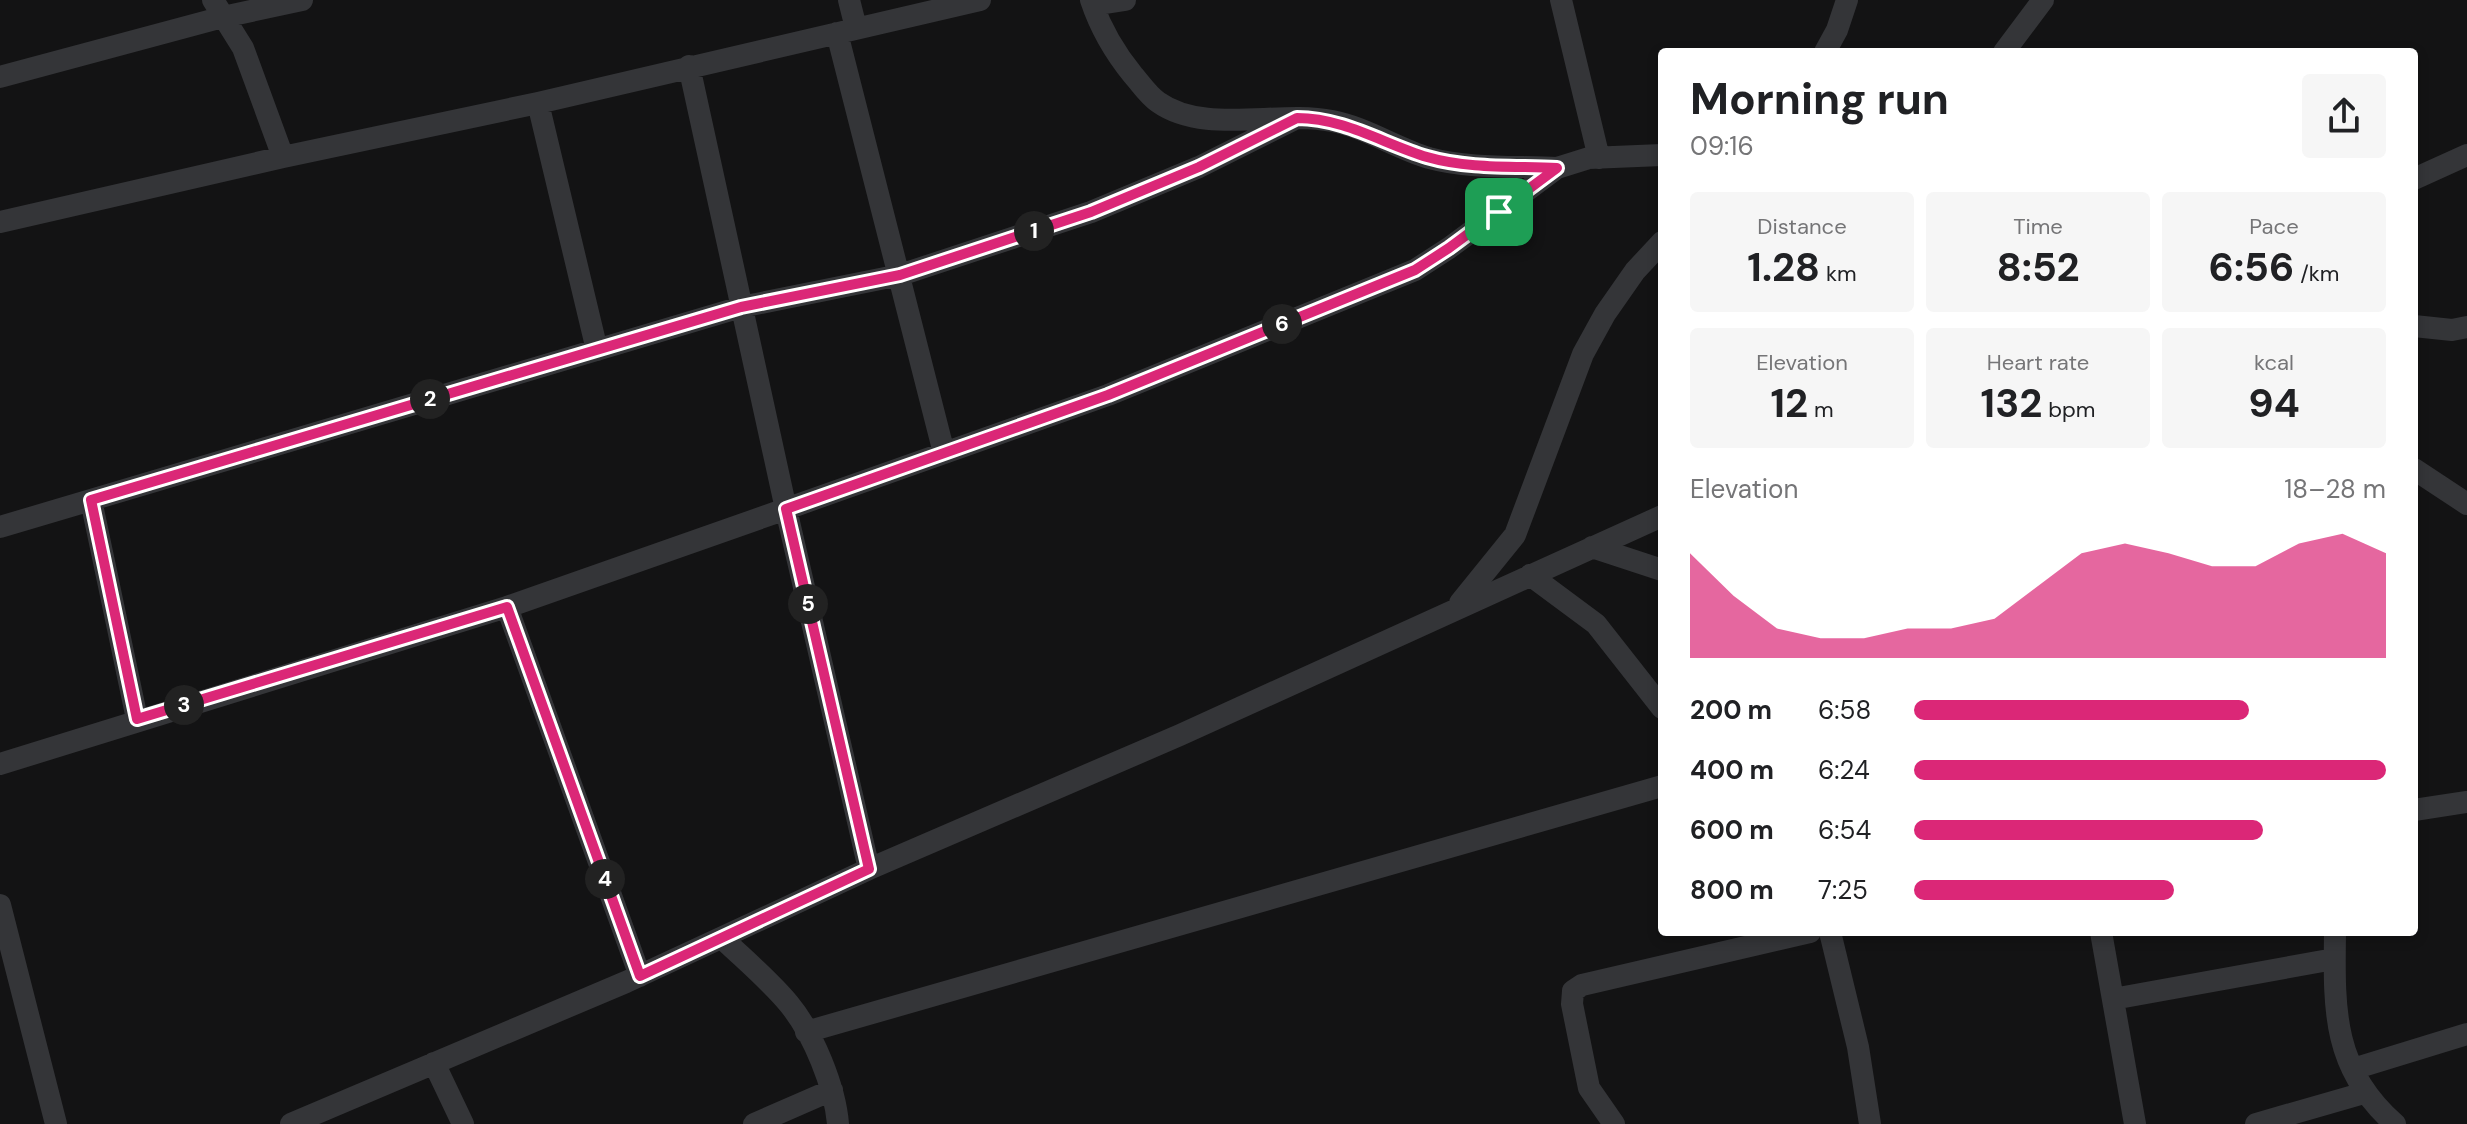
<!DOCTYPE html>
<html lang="en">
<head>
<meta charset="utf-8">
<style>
  body { margin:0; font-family:"DM Sans",sans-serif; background:#f6f6f6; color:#202124; height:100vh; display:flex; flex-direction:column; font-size:30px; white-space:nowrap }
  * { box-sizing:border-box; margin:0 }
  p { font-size:26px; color:#757577 }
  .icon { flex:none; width:44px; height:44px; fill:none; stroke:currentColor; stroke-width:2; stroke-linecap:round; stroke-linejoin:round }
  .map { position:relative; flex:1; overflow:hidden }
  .drawer { position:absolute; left:1658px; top:48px; width:760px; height:888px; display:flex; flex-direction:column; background:#fff; border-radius:8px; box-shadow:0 4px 12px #0003 }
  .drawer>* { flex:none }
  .pin { position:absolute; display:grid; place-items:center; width:68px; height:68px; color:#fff; margin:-34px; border-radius:16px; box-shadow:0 4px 12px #0006 }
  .km { position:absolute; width:40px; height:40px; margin:-20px; border-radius:50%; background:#222; color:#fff; font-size:22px; line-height:40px; text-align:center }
  .round { display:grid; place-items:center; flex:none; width:84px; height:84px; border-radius:8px; background:#f6f6f6 }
  .summary { display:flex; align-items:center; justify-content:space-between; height:136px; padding:0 32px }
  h1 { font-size:44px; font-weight:700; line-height:60px }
  .figures { display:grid; grid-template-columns:repeat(3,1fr); gap:12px; height:136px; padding:8px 32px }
  .figures div { display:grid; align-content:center; border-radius:8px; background:#f6f6f6; text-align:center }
  .figures b { font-size:40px; font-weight:700 }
  .figures small { font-size:22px; font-weight:400 }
  .figures p { font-size:22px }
  .chart { height:224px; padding:16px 32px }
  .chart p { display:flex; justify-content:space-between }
  .chart svg { width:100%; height:144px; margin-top:8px; fill:#db2777; opacity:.7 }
  ul { padding:0 32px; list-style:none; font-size:26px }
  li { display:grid; grid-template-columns:128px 96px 1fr; align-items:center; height:60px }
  li i { height:20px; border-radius:10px; background:#db2777 }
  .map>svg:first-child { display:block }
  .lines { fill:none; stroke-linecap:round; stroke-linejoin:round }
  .minor { stroke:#343538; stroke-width:22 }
  .route-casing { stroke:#fff; stroke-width:16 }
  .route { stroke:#db2777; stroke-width:10 }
</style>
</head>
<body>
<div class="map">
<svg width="2467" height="1124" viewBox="0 0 2467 1124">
  <rect width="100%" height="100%" fill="#131314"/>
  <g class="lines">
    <path class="minor" d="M 213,0 L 243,48 L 283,157
      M 849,0 L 856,28
      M 1091,0 C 1100,27 1115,53 1133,75 C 1141,84 1148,95 1158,102 C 1204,135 1278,110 1332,121 C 1365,127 1396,148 1429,158 C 1469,169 1516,166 1557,168
      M 1561,0 L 1599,158
      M 1093,5 L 1125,0
      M 837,33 L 944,453
      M 1825,52 L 1837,30 L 1847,0
      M 2004,52 L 2043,0
      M 689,66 L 786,509 L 869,869
      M 0,77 L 223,17 L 302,0
      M 538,103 L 597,350
      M 2414,179 L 2467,155
      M 0,222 L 283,157 L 538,103 L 980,0
      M 2414,326 L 2452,330 L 2467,327
      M 2414,469 L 2467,504
      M 91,500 L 137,719
      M 0,527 L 741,307 L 900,275 L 1091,212 L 1199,167 L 1297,118
      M 1592,547 L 1662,570
      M 1530,575 L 1596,624 L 1662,708
      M 1460,603 L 1515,535 L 1583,354 L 1605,314 L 1635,271 L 1662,242
      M 507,607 L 640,976
      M 0,764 L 507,607 L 786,509 L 1108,395 L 1415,270 L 1449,248 L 1557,168 L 1589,158 L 1662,155
      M 2414,810 L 2467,802
      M 0,905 L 56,1124
      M 1830,932 L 1858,1047 L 1870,1124
      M 2101,932 L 2135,1124
      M 2335,932 C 2334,1009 2332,1069 2395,1124
      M 723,939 C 745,960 770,981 789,1004 C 813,1033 835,1087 838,1124
      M 2113,999 L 2334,959
      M 806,1032 L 1662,786
      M 434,1063 L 463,1124
      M 2353,1069 L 2467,1034
      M 291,1124 L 626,982 L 869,869 L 1180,735 L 1662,516
      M 754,1124 L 832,1090
      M 1614,1124 L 1589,1088 L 1572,1004 L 1573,991 L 1582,985 L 1810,932
      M 2256,1124 L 2364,1093"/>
  </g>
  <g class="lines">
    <g class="route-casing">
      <path id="route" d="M 1297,118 C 1344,118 1384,144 1427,157 C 1468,169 1515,166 1557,168 L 1449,248 L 1415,270 L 1108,395 L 786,509 L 869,869 L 640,976 L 507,607 L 137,719 L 91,500 L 741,307 L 900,275 L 1091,212 L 1199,167 Z"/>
    </g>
    <use href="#route" class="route"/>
  </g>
</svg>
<div class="pin" style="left:1499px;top:212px;background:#1e9e55"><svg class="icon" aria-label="arrive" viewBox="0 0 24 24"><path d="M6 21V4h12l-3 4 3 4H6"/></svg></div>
<b class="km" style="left:1034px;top:231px">1</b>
<b class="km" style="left:430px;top:399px">2</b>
<b class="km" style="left:184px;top:705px">3</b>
<b class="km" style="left:605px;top:879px">4</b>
<b class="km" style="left:808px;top:604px">5</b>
<b class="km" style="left:1282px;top:324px">6</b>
<section class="drawer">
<div class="summary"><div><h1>Morning run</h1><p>09:16</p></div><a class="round"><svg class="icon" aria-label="share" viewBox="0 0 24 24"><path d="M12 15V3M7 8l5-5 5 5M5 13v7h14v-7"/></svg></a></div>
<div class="figures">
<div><p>Distance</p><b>1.28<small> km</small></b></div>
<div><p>Time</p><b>8:52</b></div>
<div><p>Pace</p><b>6:56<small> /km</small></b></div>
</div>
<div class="figures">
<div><p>Elevation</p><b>12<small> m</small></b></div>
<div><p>Heart rate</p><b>132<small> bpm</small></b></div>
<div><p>kcal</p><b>94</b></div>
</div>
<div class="chart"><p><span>Elevation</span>18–28 m</p>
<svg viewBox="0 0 160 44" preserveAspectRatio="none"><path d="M0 44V12L10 25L20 35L30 38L40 38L50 35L60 35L70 32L80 22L90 12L100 9L110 12L120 16L130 16L140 9L150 6L160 12V44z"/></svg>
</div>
<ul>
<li><b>200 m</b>6:58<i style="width:71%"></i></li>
<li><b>400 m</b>6:24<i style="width:100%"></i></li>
<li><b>600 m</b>6:54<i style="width:74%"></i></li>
<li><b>800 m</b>7:25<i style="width:55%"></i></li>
</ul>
</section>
</div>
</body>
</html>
